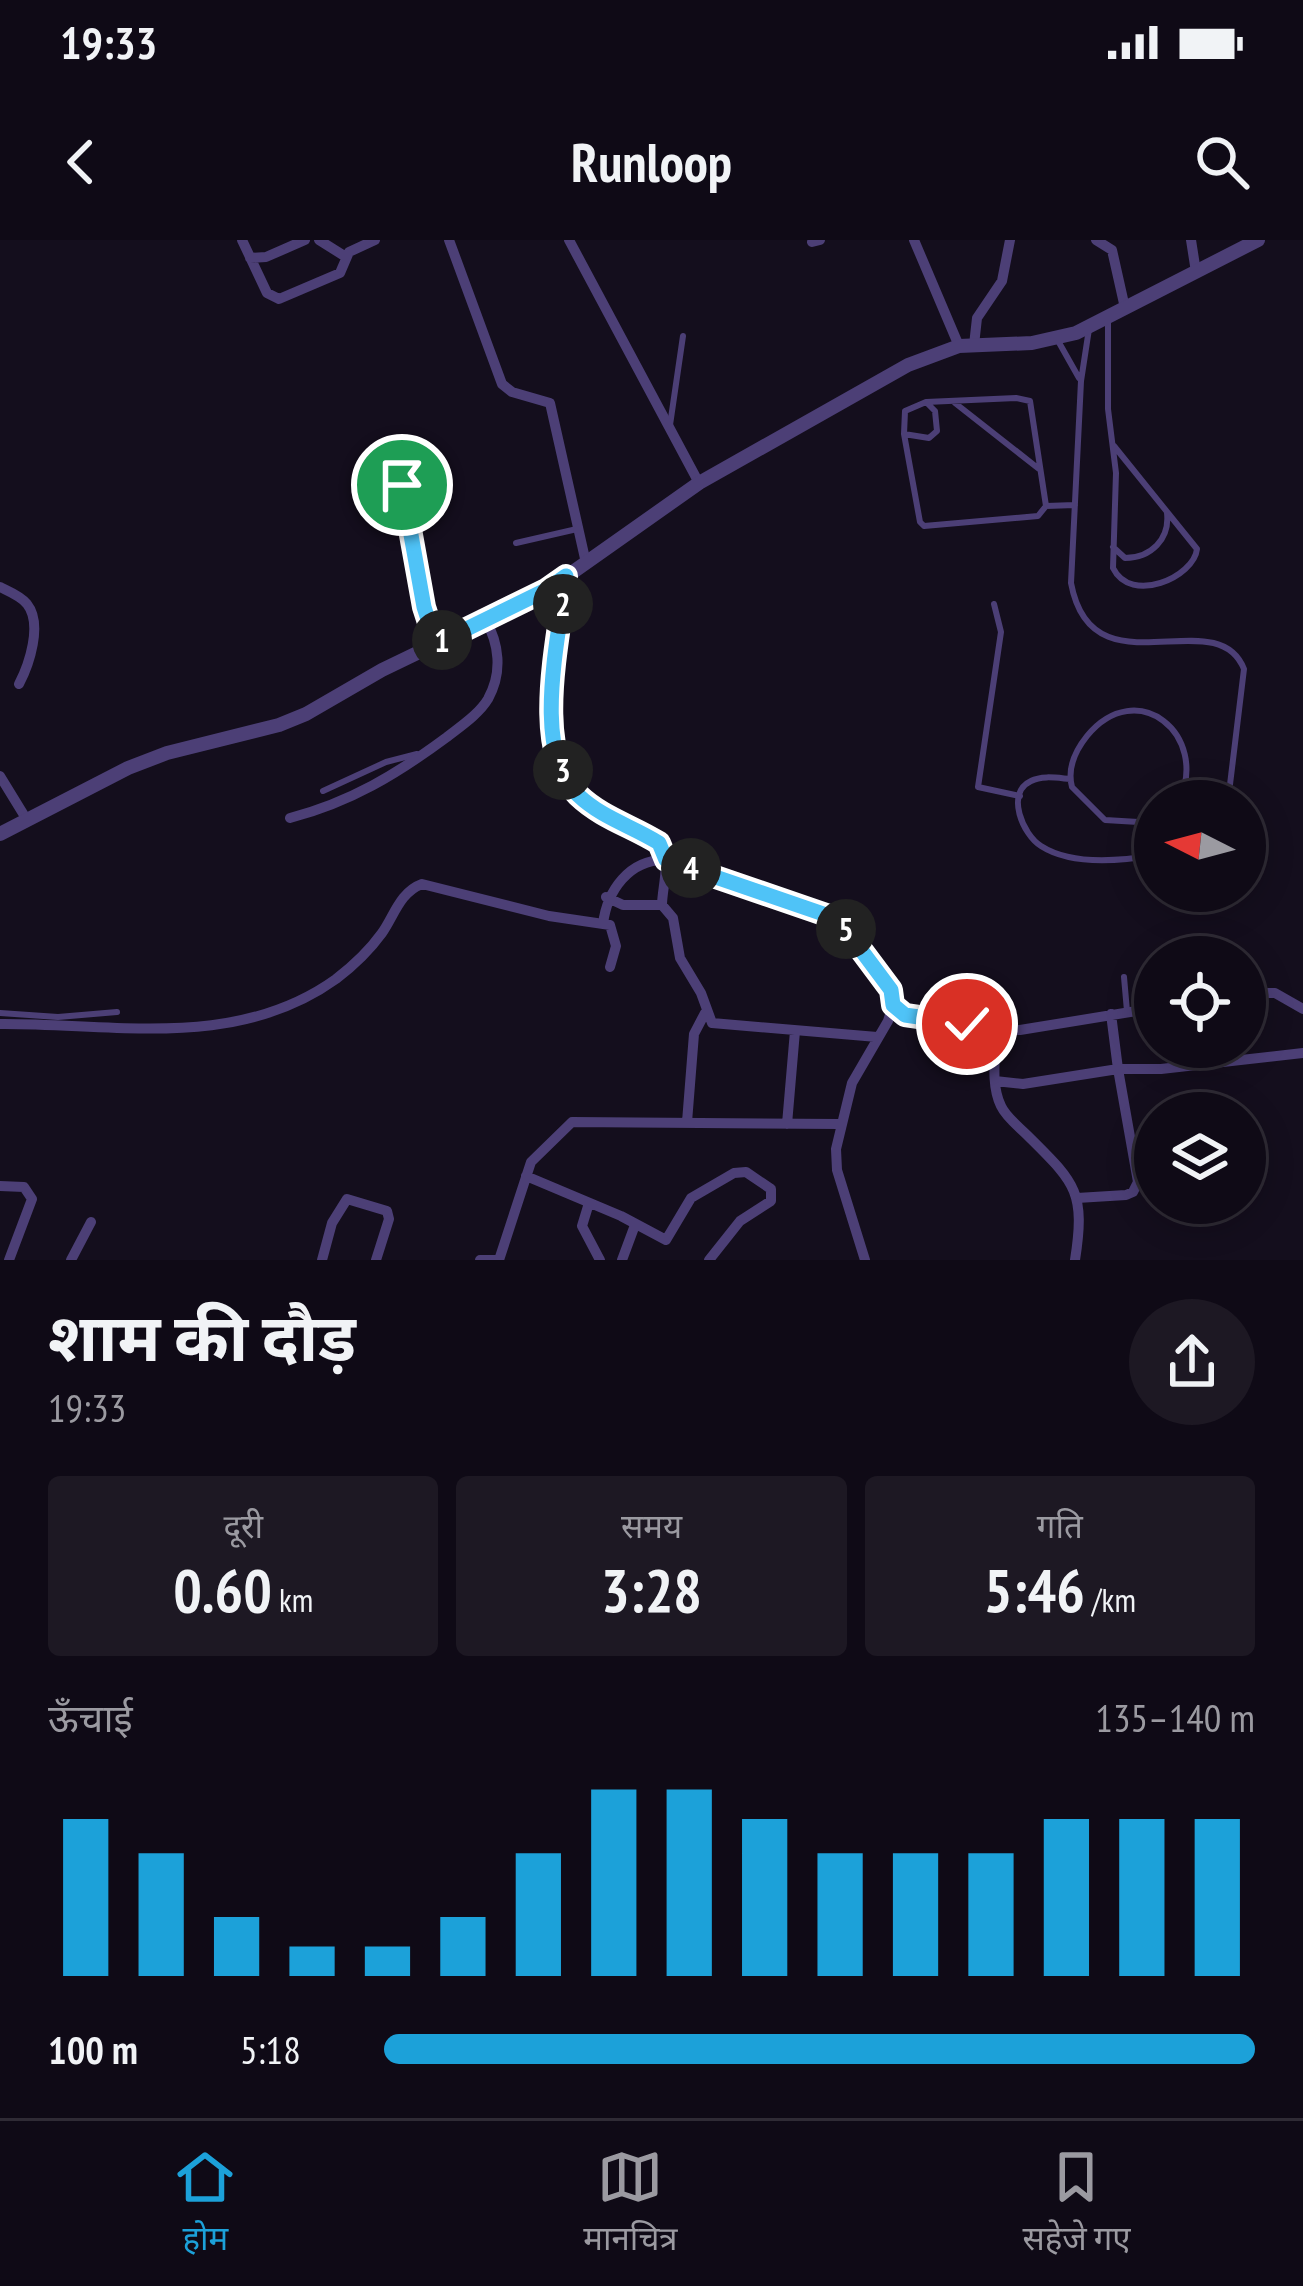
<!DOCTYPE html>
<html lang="hi">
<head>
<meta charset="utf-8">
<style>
  body { margin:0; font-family:"PT Sans Narrow","Noto Sans Devanagari",sans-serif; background:#1d1823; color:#f1f3f6; height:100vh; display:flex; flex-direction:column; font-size:45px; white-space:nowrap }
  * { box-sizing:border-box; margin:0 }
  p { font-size:39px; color:#9b9aa1 }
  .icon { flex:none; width:66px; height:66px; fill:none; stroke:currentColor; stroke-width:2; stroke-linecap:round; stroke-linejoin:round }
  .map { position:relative; height:1020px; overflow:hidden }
  .sheet { display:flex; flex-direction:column; background:#0f0a16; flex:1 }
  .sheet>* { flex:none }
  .needle { width:78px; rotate:276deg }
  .tools { position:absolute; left:1134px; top:540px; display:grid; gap:24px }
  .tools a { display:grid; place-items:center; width:132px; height:132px; border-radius:50%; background:#0f0a16; box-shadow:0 6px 30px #0003,0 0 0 3px #2f2b35; font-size:60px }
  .pin { position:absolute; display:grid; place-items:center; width:102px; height:102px; color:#fff; margin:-51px; border:6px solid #fff; border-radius:50%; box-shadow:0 3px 12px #0007 }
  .km { position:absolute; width:60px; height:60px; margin:-30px; border-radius:50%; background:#222; color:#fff; font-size:33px; line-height:60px; text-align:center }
  .round { display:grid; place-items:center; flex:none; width:126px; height:126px; border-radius:63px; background:#1d1823 }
  .overview { display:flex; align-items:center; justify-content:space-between; height:204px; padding:0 48px }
  h1 { font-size:66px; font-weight:700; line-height:90px }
  .metrics { display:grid; grid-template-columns:repeat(3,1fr); gap:18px; height:204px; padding:12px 48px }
  .metrics div { display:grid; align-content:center; border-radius:12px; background:#1d1823; text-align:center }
  .metrics b { font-size:60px; font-weight:700 }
  .metrics small { font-size:33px; font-weight:400 }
  .metrics p { font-size:33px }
  .chart { height:336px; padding:24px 48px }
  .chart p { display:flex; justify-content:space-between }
  .chart svg { width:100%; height:216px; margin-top:12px; stroke:#1ca1d9; stroke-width:6 }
  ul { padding:0 48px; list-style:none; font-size:39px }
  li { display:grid; grid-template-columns:192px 144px 1fr; align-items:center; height:90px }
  li i { height:30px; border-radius:15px; background:#1ca1d9 }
  .status { display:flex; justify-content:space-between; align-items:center; height:84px; padding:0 60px; background:#0f0a16; direction:ltr }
  .status svg { height:33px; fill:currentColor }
  header { display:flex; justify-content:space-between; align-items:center; height:156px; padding:0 48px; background:#0f0a16; font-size:54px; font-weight:700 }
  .dock { display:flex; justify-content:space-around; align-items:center; height:168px; border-top:3px solid #2f2b35; background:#0f0a16; font-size:33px; color:#9b9aa1 }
  .dock a { display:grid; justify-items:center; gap:6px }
  .dock .selected { color:#1ca1d9 }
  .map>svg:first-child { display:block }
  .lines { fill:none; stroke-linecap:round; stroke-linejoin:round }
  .service { stroke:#4c3f76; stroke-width:6 }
  .minor { stroke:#4c3f76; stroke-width:10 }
  .tertiary { stroke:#4c3f76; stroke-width:14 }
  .route-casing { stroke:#fff; stroke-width:24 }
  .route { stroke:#4fc3f7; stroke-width:15 }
</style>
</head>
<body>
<div class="status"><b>19:33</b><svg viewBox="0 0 49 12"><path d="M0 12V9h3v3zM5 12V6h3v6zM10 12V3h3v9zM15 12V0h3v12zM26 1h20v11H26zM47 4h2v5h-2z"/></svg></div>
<header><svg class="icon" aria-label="back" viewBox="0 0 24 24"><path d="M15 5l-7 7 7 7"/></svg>Runloop<svg class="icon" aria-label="search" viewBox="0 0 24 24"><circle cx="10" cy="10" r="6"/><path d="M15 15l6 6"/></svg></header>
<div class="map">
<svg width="1303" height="1020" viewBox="0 0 1303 1020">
  <rect width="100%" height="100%" fill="#140e1d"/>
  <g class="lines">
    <path class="service" d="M 1108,80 L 1108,169 L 1116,233 L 1113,328 C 1131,365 1194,337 1197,309 L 1114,206
      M 1089,89 L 1081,141 L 1071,343 C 1092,456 1216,359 1244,429 L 1228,561
      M 1057,99 L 1079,138
      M 955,163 L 1039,229
      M 670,185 L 683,96
      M 904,194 L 929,198 L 937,191 L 935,171 L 927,163
      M 381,208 C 419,262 416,337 435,400
      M 1046,266 L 1038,276 L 924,286 L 920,282 L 904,194 L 905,171 L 926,162 L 1016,158 L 1030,161 L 1046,266 L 1075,265
      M 516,303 L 577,289
      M 1113,307 L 1125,318 C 1151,318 1170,299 1167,273
      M 994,364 L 1001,392 L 978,547 L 1020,556
      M 1070,539 C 1058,538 1042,535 1031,541 C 1005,553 1023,595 1041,606 C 1072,626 1121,621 1155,615
      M 323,551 L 386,522 L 417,514
      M 1155,583 L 1105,580 L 1072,547 C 1067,528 1075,511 1087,496 C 1137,435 1210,495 1179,561
      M 1124,737 L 1127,771
      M 0,773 L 58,777 L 117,772"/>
    <path class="minor" d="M 242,0 L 267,53 L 279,59 L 340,33 L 349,12 L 375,0
      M 319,0 L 346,17
      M 449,0 L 502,144 L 512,152 L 550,163 L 586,323
      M 569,0 L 699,243
      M 914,0 L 959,106
      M 1096,0 L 1112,10 L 1125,68
      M 1191,0 L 1196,32
      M 812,2 L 820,0
      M 250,18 L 266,17 L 305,0
      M 974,105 L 977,78 L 1002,41 L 1010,0
      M 566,336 C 562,376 542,469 553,504 C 566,549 592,570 632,589 C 643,594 657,598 663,609 C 670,624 662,649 662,665 L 673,678 L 680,718 L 701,753 L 712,783 L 877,797
      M 0,347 C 8,351 21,356 27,364 C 43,384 29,425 19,444
      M 0,536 L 27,580
      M 290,578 C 351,562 397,534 447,497 C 461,486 479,474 488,459 C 503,432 499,403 485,379
      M 606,657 L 623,665 L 662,665
      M 603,684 C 607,651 629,619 666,620 L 811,667 L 838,679 L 891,750 L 893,765 L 888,781 L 852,843 L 836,909 L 837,930 L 865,1020
      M 1245,753 L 1275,753 L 1303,769
      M 893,765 L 905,775 L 925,780 L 996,790 L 1020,790 L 1155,768
      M 1111,774 L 1118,829 L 1161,829 L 1303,813
      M 0,784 C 114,783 236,811 336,739 C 353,726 369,711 382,693 C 394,676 400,652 422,644 L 549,676 L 610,685 L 616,706 L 610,727
      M 996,790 C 996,814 990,844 1001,866 C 1006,877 1018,886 1027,895 C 1074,942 1086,950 1075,1020
      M 995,841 L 1023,844 L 1118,829 L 1138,942 L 1133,952 L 1126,955 L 1077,958
      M 687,882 L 694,794 L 705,773
      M 787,884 L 795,791
      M 526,936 L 621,976 L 666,1000 L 691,958 L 734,933 L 746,932 L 771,949 L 771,961 L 740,981 L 709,1020
      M 0,946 L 24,947 L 32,959 L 9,1020
      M 589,963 L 582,986 L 600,1020
      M 71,1020 L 91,982
      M 322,1020 L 332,983 L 347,959 L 387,971 L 389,979 L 376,1020
      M 480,1020 L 499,1020 L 531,922 L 572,882 L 839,884
      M 622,1020 L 635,985"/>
    <path class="tertiary" d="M 0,594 L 128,528 L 167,513 L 279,485 L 306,474 L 382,430 L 546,351 L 699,243 L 908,125 L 959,106 L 1032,103 L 1076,93 L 1258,0"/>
  </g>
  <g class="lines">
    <g class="route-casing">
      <path id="route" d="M 402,245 L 424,367 L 436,404 L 546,350 L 566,336 C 560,395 530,510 578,555 C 602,578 632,586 659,603 L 666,620 L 838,679 L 891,750 L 893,765 L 905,775 L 967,784"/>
    </g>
    <use href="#route" class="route"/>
  </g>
</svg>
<div class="tools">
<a><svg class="needle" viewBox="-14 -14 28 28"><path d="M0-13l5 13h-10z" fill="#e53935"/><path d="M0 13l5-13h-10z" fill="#9b9aa1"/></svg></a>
<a><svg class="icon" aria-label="locate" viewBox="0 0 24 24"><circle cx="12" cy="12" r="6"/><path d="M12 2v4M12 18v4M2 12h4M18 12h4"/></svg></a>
<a><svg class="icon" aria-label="layers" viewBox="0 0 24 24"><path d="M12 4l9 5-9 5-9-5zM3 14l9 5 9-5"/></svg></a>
</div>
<div class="pin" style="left:402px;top:245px;background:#1e9e55"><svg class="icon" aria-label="arrive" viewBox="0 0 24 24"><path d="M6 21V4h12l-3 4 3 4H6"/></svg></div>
<div class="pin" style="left:967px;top:784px;background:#d93025"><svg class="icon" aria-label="check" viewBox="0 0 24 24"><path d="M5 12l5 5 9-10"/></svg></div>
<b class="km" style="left:442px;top:400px">1</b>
<b class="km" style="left:563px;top:364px">2</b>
<b class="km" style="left:563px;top:530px">3</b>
<b class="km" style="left:691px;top:628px">4</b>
<b class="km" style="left:846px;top:689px">5</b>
</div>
<section class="sheet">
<div class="overview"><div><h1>शाम की दौड़</h1><p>19:33</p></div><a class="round"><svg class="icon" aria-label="share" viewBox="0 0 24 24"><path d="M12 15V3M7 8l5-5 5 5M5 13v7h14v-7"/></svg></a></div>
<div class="metrics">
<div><p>दूरी</p><b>0.60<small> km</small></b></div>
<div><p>समय</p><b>3:28</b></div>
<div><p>गति</p><b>5:46<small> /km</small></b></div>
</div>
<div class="chart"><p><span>ऊँचाई</span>135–140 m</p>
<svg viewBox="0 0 160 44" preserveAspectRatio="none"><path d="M5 44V12M15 44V19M25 44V32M35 44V38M45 44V38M55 44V32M65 44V19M75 44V6M85 44V6M95 44V12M105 44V19M115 44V19M125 44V19M135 44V12M145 44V12M155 44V12"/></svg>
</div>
<ul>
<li><b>100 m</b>5:18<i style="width:100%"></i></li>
</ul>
</section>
<nav class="dock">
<a class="selected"><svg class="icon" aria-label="home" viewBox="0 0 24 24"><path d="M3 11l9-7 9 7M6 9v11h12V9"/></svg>होम</a>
<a><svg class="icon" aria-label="map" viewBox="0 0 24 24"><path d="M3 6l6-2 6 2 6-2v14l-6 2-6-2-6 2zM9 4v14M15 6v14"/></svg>मानचित्र</a>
<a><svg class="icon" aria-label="saved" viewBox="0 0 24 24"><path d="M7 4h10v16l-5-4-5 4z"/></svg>सहेजे गए</a>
</nav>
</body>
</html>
